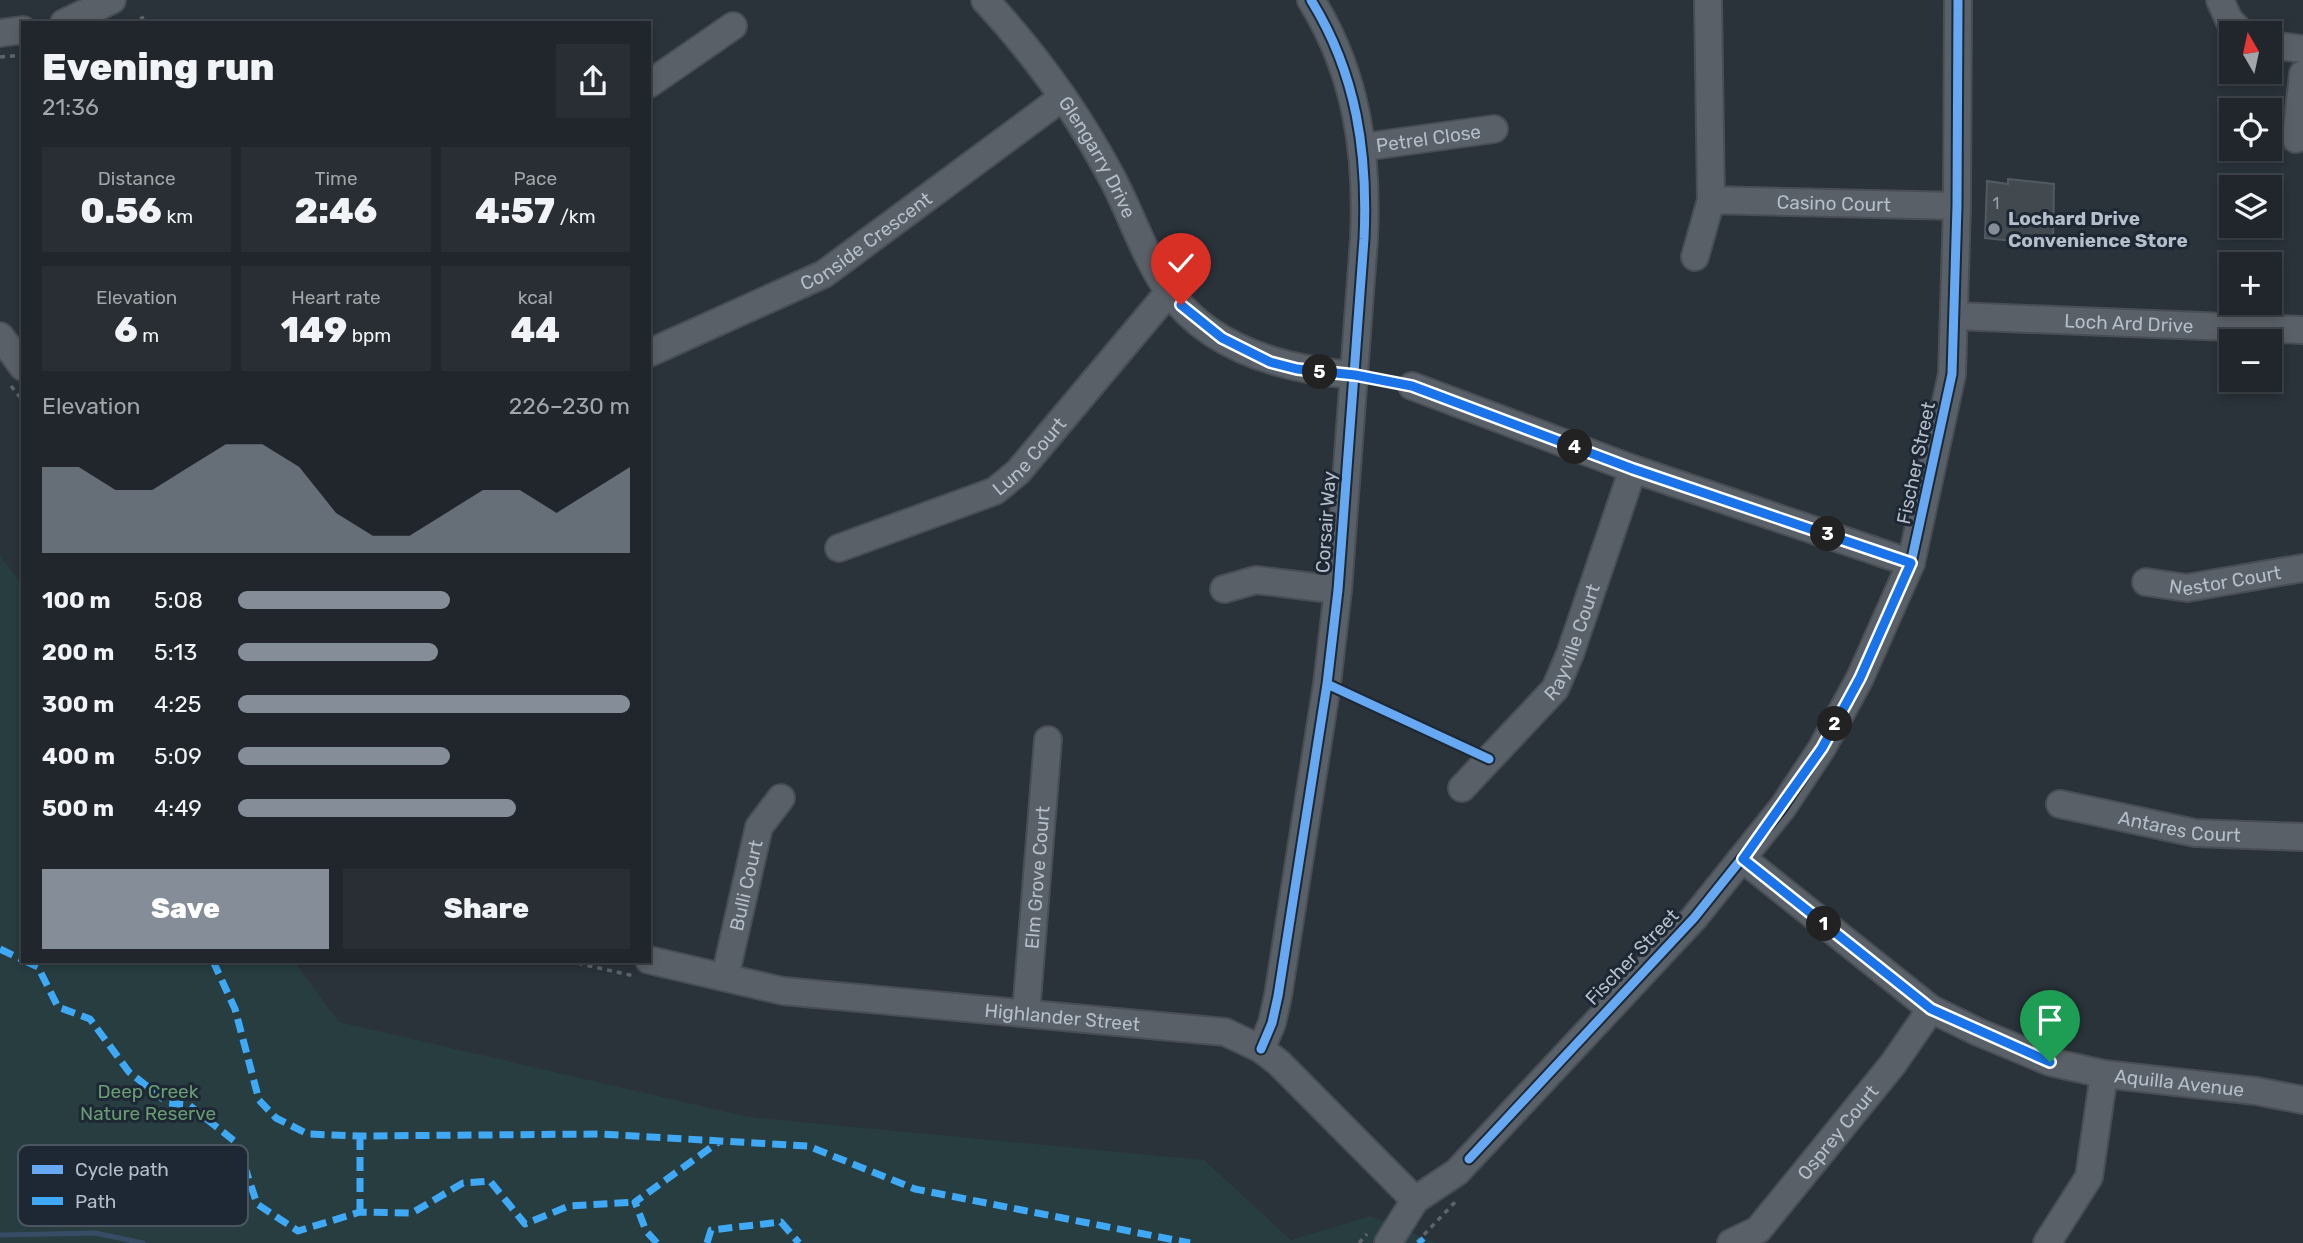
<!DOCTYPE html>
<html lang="en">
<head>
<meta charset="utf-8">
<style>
  body { margin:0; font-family:Rubik,sans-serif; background:#282e34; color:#f1f3f6; height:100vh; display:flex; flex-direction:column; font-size:26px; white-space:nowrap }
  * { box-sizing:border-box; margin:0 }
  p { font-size:23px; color:#a2a5a9 }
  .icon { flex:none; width:38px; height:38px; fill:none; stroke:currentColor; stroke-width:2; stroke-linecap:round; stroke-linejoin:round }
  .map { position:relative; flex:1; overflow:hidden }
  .details { position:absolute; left:21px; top:21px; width:630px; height:942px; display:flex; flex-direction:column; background:#20262c; border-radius:0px; box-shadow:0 4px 10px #0003,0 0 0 2px #3d4348 }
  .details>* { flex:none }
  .needle { width:46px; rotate:351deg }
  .buttons { position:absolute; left:2219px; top:21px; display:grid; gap:14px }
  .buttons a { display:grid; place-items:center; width:63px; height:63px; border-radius:0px; background:#20262c; box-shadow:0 4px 10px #0003,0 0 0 2px #3d4348; font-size:35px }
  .pin { position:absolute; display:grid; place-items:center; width:60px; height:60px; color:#fff; margin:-72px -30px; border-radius:50% 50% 50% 0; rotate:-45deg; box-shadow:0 0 7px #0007 }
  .pin .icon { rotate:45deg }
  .km { position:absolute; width:35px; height:35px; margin:-18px; border-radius:50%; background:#222; color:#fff; font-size:19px; line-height:35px; text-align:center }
  .round { display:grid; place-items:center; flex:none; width:74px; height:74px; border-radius:0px; background:#282e34 }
  .summary { display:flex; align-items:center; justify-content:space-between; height:119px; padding:0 21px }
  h1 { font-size:38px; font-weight:800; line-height:52px }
  .figures { display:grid; grid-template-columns:repeat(3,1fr); gap:10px; height:119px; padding:7px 21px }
  .figures div { display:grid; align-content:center; border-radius:0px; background:#282e34; text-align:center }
  .figures b { font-size:35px; font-weight:800 }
  .figures small { font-size:19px; font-weight:400 }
  .figures p { font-size:19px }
  .chart { height:196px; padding:14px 21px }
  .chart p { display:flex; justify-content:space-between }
  .chart svg { width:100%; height:126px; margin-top:7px; fill:#848d98; opacity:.7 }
  .primary-button { display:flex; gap:14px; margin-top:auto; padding:14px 21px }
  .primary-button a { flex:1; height:80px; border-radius:0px; background:#848d98; color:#fff; font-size:28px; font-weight:800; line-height:80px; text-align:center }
  .primary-button a+a { background:#282e34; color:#f1f3f6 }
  ul { padding:0 21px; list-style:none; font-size:23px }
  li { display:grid; grid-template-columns:112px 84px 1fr; align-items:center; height:52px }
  li i { height:18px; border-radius:9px; background:#848d98 }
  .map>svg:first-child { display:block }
  .green { fill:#273d40 }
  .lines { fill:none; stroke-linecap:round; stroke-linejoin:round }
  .stream { stroke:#374d65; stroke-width:5 }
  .building { fill:#42494f; stroke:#525961; stroke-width:2 }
  .minor-casing { stroke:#484e54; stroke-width:30 }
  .path { stroke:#5e646a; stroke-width:3.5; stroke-dasharray:5 5; stroke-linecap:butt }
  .minor { stroke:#5a6067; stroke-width:26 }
  .quiet { stroke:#3fa9f5; stroke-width:7; stroke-dasharray:14 7; stroke-linecap:butt }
  .cycleway-casing { stroke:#1d2834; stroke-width:13 }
  .cycleway { stroke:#66a8f1; stroke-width:9 }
  .route-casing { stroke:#fff; stroke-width:14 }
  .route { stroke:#1a73e8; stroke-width:9 }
  .poi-dot { fill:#848d98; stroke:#1d2834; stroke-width:2.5 }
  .labels { text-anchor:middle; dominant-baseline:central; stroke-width:6; stroke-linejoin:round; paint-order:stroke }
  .number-label { font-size:16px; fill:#98a1ab }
  .street-label { font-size:19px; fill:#b4beca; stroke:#1d2834 }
  .poi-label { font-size:19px; font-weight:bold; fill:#b4beca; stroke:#1d2834; text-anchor:start }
  .park-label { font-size:19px; fill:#6a9c73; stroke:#1d2834 }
  .key { fill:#1d2834; stroke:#4a5561; stroke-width:2 }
  .key-label { font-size:19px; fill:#b4beca }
</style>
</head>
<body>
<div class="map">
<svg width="2303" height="1243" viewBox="0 0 2303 1243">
  <rect width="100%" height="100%" fill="#2a323a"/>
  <path class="green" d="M 0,555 L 23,586 L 23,961 L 294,961 L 339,1022 L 749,1117 L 1204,1160 L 1291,1240 L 1371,1216 L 1437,1243 L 0,1243 Z"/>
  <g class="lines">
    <path class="stream" d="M 0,1235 L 95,1233 L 143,1243"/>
  </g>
  <path class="building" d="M 2008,179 L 2054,184 L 2053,245 L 1985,238 L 1987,181 L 2008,184 Z"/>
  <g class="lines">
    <g class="minor-casing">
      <g id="minor">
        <path id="s1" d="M 985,0 C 1034,53 1077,112 1111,176 C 1131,213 1144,256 1168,290 C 1211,351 1286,370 1355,375"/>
        <path d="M 1708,0 L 1711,200"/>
        <path d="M 2220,0 L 2229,20 L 2242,33"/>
        <path d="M 64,23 L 112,0"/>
        <path d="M 0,33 L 23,30"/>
        <path d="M 2270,45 L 2303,49"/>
        <path d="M 649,84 L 733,26"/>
        <path d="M 2296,139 L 2303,74"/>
        <path id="s2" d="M 1364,147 L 1494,129"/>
        <path id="s3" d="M 1695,257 L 1711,200 L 1957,206"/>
        <path id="s4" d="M 1956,316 L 2303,330"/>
        <path d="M 0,336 L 23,367"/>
        <path id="s5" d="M 649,353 L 824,274 L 1063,97"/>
        <path d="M 1412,386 L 1633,469 L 1911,563"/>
        <path id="s6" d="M 839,548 L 995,491 L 1018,472 L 1169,292"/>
        <path id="s7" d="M 2146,582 L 2187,588 L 2303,568"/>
        <path d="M 1224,589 L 1256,580 L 1338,590"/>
        <path id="s8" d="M 1462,788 L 1555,689 L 1570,654 L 1633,469"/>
        <path id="s9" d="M 2060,804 L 2195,833 L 2303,837"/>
        <path id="s10" d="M 1743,859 L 1931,1009 L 1978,1032 L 2050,1062 L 2104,1074 L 2256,1091 L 2303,1100"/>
        <path id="s11" d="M 649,960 L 783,991 L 1225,1032 L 1261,1049 L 1279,1063 L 1415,1200"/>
        <path id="s12" d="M 725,977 L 759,827 L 781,798"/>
        <path id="s13" d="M 1026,1013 L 1048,740"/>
        <path d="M 1261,1049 L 1272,1023 L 1278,996 L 1327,684 L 1338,590 L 1364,239 C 1368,154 1357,74 1311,0"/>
        <path d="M 1388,1243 L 1415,1200 L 1457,1172 L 1694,918 L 1783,807 L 1822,748 L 1860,678 L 1911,563 L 1952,374 L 1957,206 L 1958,0"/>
        <path id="s14" d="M 1731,1243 L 1758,1230 L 1893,1064 L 1931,1009"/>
        <path d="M 2047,1243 L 2089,1177 L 2104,1074"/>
      </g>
    </g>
    <path class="path" d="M 131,23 L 144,17
      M 0,57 L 23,55
      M 1374,378 L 1391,382
      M 11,386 L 23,401
      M 568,961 L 634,976
      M 1417,1242 L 1458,1199
      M 1359,1243 L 1367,1234"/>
    <use href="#minor" class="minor"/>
    <path class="quiet" d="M 0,949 L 23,960
      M 25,961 L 38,967 L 58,1007 L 90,1019 L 129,1072 L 168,1103 L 189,1105 L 237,1143 L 257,1204 L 298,1231 L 360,1212 L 412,1213 L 463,1183 L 490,1181 L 525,1224 L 569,1206 L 635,1202
      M 213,961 L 235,1009 L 259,1100 L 276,1118 L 308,1134 L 360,1136 L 599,1134 L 808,1146 L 915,1189 L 1190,1243
      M 360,1136 L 360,1212
      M 1419,1239 L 1423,1243
      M 657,1243 L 646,1231 L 635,1202 L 720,1141
      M 707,1243 L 711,1230 L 781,1222 L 799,1243"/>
    <g class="cycleway-casing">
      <path id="cycleway" d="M 1327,684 L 1489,759
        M 1261,1049 L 1272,1023 L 1278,996 L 1327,684 L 1338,590 L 1364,239 C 1368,154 1357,74 1311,0
        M 1469,1159 L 1694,918 L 1783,807 L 1822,748 L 1860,678 L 1911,563 L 1952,374 L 1957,206 L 1958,0"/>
    </g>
    <use href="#cycleway" class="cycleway"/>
  </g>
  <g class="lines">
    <g class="route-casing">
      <path id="route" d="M 1181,305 L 1222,338 L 1270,362 L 1297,369 L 1355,375 L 1412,386 L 1633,469 L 1911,563 L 1860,678 L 1822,748 L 1743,859 L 1931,1009 L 2050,1062"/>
    </g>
    <use href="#route" class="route"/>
  </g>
  <circle class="poi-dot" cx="1994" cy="229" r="7"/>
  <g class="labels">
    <g class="number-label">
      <text x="1996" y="203">1</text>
    </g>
    <g class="street-label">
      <text stroke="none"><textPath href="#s2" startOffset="65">Petrel Close</textPath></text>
      <text stroke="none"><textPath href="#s1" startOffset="194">Glengarry Drive</textPath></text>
      <text stroke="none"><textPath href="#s3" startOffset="182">Casino Court</textPath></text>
      <text stroke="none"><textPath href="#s5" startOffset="245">Conside Crescent</textPath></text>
      <text stroke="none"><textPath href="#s4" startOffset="173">Loch Ard Drive</textPath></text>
      <text stroke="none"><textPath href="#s6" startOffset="215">Lune Court</textPath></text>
      <text transform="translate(1916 463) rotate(-78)">Fischer Street</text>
      <text transform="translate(1326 522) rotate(-86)">Corsair Way</text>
      <text stroke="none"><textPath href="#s7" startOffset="80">Nestor Court</textPath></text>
      <text stroke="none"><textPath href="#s8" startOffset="186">Rayville Court</textPath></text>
      <text stroke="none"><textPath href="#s9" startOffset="122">Antares Court</textPath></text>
      <text stroke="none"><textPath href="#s13" startOffset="136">Elm Grove Court</textPath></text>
      <text stroke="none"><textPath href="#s12" startOffset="94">Bulli Court</textPath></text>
      <text transform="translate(1632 957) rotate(-46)">Fischer Street</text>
      <text stroke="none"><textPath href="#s11" startOffset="418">Highlander Street</textPath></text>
      <text stroke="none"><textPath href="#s10" startOffset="502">Aquilla Avenue</textPath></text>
      <text stroke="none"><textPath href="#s14" startOffset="156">Osprey Court</textPath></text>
    </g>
    <g class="poi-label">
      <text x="2008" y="218">Lochard Drive<tspan x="2008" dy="22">Convenience Store</tspan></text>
    </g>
    <g class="park-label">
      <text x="148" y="1091">Deep Creek<tspan x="148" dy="22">Nature Reserve</tspan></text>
    </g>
  </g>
  <rect x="18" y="1145" width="230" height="81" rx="10" class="key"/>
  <rect x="32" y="1165" width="31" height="9" fill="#66a8f1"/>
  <rect x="32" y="1197" width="31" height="8" fill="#3fa9f5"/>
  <g class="key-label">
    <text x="75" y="1176">Cycle path</text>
    <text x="75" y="1208">Path</text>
  </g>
</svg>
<div class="buttons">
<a><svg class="needle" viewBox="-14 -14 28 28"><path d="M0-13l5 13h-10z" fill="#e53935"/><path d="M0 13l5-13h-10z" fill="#a2a5a9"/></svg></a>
<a><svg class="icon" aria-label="locate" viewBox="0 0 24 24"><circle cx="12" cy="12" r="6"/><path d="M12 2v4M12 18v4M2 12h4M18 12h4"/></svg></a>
<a><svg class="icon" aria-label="layers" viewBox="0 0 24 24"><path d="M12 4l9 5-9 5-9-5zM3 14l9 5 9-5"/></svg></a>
<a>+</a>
<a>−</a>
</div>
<div class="pin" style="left:2050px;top:1062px;background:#1e9e55"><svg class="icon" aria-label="arrive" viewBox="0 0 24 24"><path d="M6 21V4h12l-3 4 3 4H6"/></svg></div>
<div class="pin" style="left:1181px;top:305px;background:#d93025"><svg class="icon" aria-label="check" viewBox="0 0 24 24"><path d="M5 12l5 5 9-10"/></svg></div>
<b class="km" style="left:1824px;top:924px">1</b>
<b class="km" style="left:1835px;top:724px">2</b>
<b class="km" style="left:1828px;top:534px">3</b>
<b class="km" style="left:1575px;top:447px">4</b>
<b class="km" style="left:1320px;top:372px">5</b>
<section class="details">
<div class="summary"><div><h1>Evening run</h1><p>21:36</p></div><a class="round"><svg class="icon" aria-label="share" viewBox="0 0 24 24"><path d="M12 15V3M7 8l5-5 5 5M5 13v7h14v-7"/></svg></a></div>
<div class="figures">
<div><p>Distance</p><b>0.56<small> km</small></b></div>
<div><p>Time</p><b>2:46</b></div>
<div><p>Pace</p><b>4:57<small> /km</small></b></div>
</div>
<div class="figures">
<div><p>Elevation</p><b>6<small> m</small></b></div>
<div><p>Heart rate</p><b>149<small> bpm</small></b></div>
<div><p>kcal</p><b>44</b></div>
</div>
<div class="chart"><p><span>Elevation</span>226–230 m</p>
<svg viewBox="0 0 160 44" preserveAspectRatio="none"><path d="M0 44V14L10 14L20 22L30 22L40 14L50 6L60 6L70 14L80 30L90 38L100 38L110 30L120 22L130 22L140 30L150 22L160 14V44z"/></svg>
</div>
<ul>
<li><b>100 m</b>5:08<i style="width:54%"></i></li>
<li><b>200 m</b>5:13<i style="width:51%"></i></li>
<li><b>300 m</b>4:25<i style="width:100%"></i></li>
<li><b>400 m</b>5:09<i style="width:54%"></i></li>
<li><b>500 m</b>4:49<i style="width:71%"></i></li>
</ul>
<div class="primary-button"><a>Save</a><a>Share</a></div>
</section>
</div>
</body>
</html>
